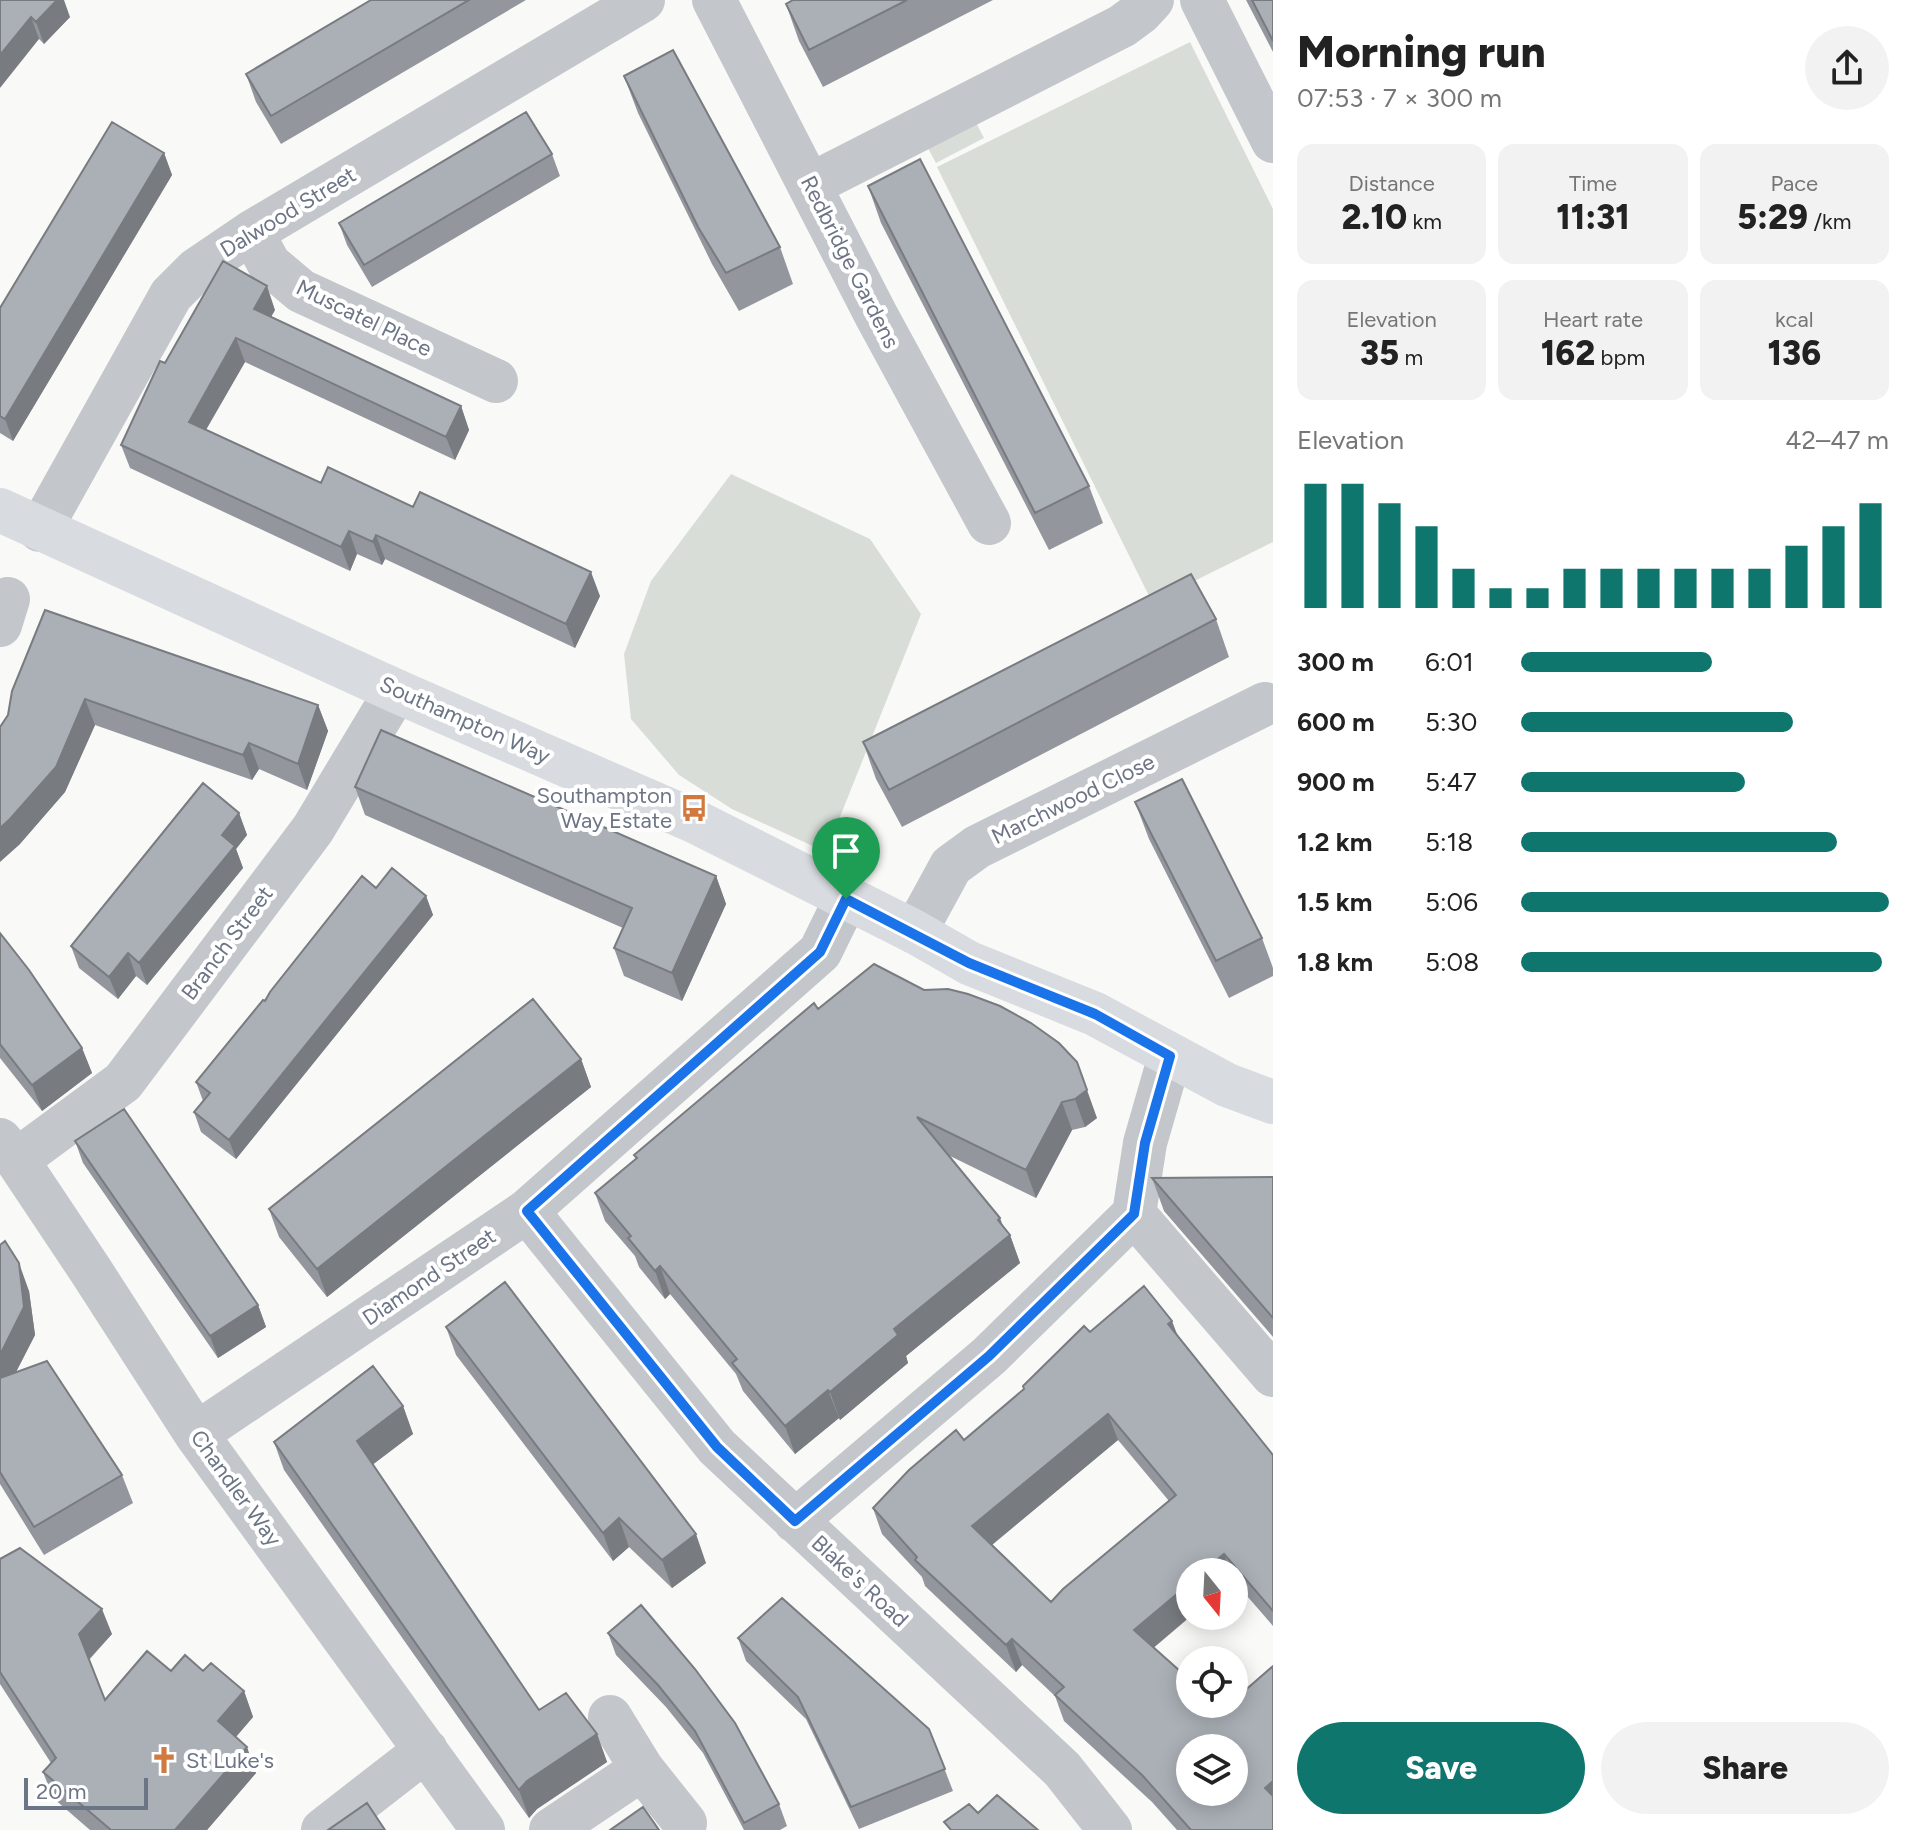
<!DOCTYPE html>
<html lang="en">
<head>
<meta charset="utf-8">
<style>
  body { margin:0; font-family:Figtree,sans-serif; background:#f2f2f2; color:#222; height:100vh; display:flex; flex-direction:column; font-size:30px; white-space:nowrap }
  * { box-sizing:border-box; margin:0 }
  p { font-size:26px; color:#767676 }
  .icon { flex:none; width:44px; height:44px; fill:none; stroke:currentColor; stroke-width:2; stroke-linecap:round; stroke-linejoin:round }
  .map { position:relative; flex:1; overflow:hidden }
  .details { display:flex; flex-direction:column; background:#fff; width:640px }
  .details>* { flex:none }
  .needle { width:52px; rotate:162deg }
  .controls { position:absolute; left:1176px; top:1558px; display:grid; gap:16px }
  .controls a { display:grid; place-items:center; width:72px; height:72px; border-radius:50%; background:#fff; box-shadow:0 4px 20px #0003; font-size:40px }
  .scale { position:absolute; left:24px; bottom:20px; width:124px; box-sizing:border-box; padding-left:8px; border:4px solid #6b7585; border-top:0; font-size:22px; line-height:28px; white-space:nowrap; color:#6b7585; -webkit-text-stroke:6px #fff; paint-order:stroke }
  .pin { position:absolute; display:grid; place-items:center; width:68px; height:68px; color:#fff; margin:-82px -34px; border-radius:50% 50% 50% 0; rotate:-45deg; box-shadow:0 0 8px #0007 }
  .pin .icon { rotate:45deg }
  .round { display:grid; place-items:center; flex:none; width:84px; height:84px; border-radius:42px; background:#f2f2f2 }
  .summary { display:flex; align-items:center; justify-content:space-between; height:136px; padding:0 24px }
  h1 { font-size:44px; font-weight:800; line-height:60px }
  .figures { display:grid; grid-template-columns:repeat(3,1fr); gap:12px; height:136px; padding:8px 24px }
  .figures div { display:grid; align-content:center; border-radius:16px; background:#f2f2f2; text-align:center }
  .figures b { font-size:34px; font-weight:800 }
  .figures small { font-size:22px; font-weight:400 }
  .figures p { font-size:22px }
  .chart { height:224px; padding:16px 24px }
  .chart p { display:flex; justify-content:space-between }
  .chart svg { width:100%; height:144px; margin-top:8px; stroke:#0f766e; stroke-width:6 }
  .button { display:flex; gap:16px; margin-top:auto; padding:16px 24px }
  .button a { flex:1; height:92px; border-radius:48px; background:#0f766e; color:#fff; font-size:32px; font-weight:800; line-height:92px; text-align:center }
  .button a+a { background:#f2f2f2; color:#222 }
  ul { padding:0 24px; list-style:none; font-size:26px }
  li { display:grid; grid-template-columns:128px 96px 1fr; align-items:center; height:60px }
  li i { height:20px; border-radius:10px; background:#0f766e }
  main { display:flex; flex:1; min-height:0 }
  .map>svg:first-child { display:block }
  .green { fill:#d8ded7 }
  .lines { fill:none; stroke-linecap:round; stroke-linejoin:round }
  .street { stroke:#c3c6ca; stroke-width:44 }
  .secondary { stroke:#d8dbdf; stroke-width:44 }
  .wall { fill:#93979d; fill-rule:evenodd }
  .shaded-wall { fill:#787b80 }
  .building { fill:#abb0b7; stroke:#787b80; stroke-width:2; fill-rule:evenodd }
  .route-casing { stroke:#fff; stroke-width:16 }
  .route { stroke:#1a73e8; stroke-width:10 }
  .labels { text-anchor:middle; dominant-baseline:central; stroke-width:8; stroke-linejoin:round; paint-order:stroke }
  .street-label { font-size:22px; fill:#6b7585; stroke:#fff }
  .poi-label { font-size:22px; fill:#6b7585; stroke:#fff; text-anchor:end }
</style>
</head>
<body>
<main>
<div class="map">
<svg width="1273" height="1830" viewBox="0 0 1273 1830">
  <rect width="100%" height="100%" fill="#f9f9f7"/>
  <path class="green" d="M 1190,42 L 1273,209 L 1273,542 L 1152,602 L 937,167 Z
    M 971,113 L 984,138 L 936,163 L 923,139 Z
    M 731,474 L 870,539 L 921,614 L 826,852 L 732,809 L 679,775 L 631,719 L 624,654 L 651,581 Z"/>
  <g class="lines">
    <path class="street" d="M 714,0 L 876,315 L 989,523
      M 1202,0 L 1273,141
      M 810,185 L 1122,26 L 1141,12 L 1152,0
      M 252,232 L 269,264 L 301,291 L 496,381
      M 40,530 L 171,295 L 196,270 L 252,232 L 643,0
      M 0,625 L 8,599
      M 915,932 L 951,866 L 977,847 L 1265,704
      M 1170,1056 L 1145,1143 L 1134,1214 L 1273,1375
      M 0,1140 L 17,1160 L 91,1271 L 196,1434 L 483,1830
      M 17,1160 L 123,1082 L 313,829 L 396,691
      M 527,1211 L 717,1447 L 1062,1769 L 1110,1830
      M 196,1434 L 527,1211 L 820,952 L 846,899
      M 795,1521 L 989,1356 L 1134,1214
      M 610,1717 L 642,1769 L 685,1823
      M 323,1830 L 426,1750
      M 551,1830 L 642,1769"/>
    <path class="secondary" d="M 0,510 L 396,691 L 694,821 L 915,932 L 969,963 L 1095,1014 L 1227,1085 L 1273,1102"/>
  </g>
  <path class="wall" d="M 0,0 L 70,17 L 44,44 Z
    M 371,0 L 526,0 L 281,144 L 256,102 L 246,74 Z
    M 793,0 L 993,0 L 823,87 L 799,41 L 786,4 Z
    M 1246,0 L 1273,0 L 1273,52 Z
    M 624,76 L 780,247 L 793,284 L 739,311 L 712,264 L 638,113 Z
    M 164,153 L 172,175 L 13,441 L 0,433 L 0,308 Z
    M 552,154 L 560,176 L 372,287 L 347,245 L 339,223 Z
    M 868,186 L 1089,486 L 1103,523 L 1049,550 L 881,223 Z
    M 275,310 L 271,317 L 461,406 L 469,430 L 455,460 L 245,362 L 206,430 L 321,483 L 600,596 L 575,648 L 385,559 L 382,565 L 357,554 L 350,571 L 130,468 L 121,445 L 165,363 Z
    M 1216,619 L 1229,657 L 902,827 L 876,779 L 863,742 Z
    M 12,691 L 318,705 L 328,731 L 307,790 L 259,769 L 252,780 L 95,725 L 65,792 L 19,845 L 8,715 Z
    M 355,787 L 716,876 L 726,904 L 682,1001 L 624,976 L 614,948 L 623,928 L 365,815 Z
    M 1135,802 L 1262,938 L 1273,968 L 1273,976 L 1229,998 L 1149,839 Z
    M 239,813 L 247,835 L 236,849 L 243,868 L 147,985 L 136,976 L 118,999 L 79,968 L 71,946 Z
    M 376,888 L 426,896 L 433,915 L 236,1159 L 201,1132 L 194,1112 L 203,1101 L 196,1082 L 265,1001 Z
    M 0,933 L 82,1048 L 92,1073 L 42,1111 L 0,1058 Z
    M 948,989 L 1097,1118 L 1085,1127 L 1072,1130 L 1036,1198 L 948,1155 L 1010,1235 L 1020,1263 L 906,1356 L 908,1363 L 840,1420 L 839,1418 L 795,1454 L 743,1391 L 736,1374 L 670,1294 L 665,1299 L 639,1267 L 635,1256 L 605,1221 L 595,1193 L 636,1159 L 634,1155 L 818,1009 L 924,990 Z
    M 581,1059 L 591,1087 L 327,1297 L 279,1237 L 269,1209 Z
    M 75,1141 L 258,1305 L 266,1327 L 218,1358 L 83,1163 Z
    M 1273,1177 L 1273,1337 L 1164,1211 L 1152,1178 Z
    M 0,1245 L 29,1291 L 35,1335 L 16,1372 L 122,1475 L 133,1503 L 44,1555 L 0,1484 Z
    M 446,1327 L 706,1563 L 672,1588 L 629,1547 L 613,1561 L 456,1355 Z
    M 1090,1332 L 1178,1337 L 1273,1455 L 1273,1626 L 1234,1581 L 1234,1572 L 1190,1572 L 1154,1648 L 1273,1830 L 1177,1830 L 1152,1802 L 1064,1721 L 1055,1696 L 1022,1665 L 1016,1672 L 925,1586 L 922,1577 L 882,1534 L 873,1508 L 964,1440 ZM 1118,1440 L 1169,1501 L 1051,1602 L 992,1545 Z
    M 403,1406 L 413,1434 L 373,1464 L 539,1710 L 597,1734 L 607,1762 L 537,1809 L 529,1818 L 284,1470 L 274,1442 Z
    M 0,1559 L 112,1634 L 89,1660 L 105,1700 L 171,1671 L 203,1671 L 244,1691 L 253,1717 L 236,1737 L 256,1773 L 207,1830 L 90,1830 L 53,1798 L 43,1772 L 51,1763 L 0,1684 Z
    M 608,1633 L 779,1804 L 787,1826 L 780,1830 L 744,1830 L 703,1753 L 666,1707 L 616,1655 Z
    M 738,1638 L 929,1729 L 953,1791 L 859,1829 L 806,1719 L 746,1661 Z"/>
  <path class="shaded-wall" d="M 57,0 L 64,0 L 70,17 L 44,44 L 36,22 Z
    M 31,17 L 39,39 L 0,88 L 0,55 Z
    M 164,153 L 172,175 L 13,441 L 5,419 Z
    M 267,286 L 275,310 L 262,332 L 254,309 Z
    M 236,338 L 245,362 L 197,445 L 189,422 Z
    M 461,406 L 469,430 L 455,460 L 446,437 Z
    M 349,531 L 357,554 L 350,571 L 341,547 Z
    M 376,535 L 385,559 L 382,565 L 373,542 Z
    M 591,572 L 600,596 L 575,648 L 566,624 Z
    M 85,699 L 95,725 L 65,792 L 19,845 L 0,862 L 0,828 Z
    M 318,705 L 328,731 L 307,790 L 298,764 Z
    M 249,743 L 259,769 L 252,780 L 243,755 Z
    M 239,813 L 247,835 L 236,849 L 243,868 L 147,985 L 139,963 L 222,835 Z
    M 716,876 L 726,904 L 682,1001 L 672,973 Z
    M 426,896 L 433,915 L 236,1159 L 229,1140 Z
    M 128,953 L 136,976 L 118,999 L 109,977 Z
    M 82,1048 L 92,1073 L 42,1111 L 32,1085 Z
    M 581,1059 L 591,1087 L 327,1297 L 317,1269 Z
    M 1087,1090 L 1097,1118 L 1085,1127 L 1075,1099 Z
    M 1062,1102 L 1072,1130 L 1036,1198 L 1026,1170 Z
    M 1000,1218 L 1007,1237 L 1010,1235 L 1020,1263 L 906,1356 L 908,1363 L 840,1420 L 830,1392 L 894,1329 Z
    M 19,1263 L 29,1291 L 35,1335 L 0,1403 L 0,1355 Z
    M 660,1266 L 670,1294 L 665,1299 L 655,1271 Z
    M 258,1305 L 266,1327 L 218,1358 L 210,1336 Z
    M 1172,1321 L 1182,1347 L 1168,1324 Z
    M 828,1390 L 839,1418 L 795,1454 L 785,1426 Z
    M 403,1406 L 413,1434 L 367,1469 L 357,1441 Z
    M 1108,1414 L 1118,1440 L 982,1553 L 972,1526 Z
    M 619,1518 L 629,1547 L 613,1561 L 603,1533 Z
    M 696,1534 L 706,1563 L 672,1588 L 662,1560 Z
    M 1224,1554 L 1230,1572 L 1202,1572 Z
    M 1190,1583 L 1190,1616 L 1191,1616 L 1144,1656 L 1134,1630 Z
    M 102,1609 L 112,1634 L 88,1660 L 79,1634 Z
    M 1012,1639 L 1022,1665 L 1016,1672 L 1006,1645 Z
    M 244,1691 L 253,1717 L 227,1747 L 218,1721 Z
    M 597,1734 L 607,1762 L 537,1809 L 529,1818 L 519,1790 L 527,1781 Z
    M 247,1747 L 256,1773 L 207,1830 L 175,1830 Z
    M 1273,1781 L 1273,1809 L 1265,1788 Z"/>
  <path class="building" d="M 0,0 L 57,0 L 36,22 L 31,17 L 0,55 Z
    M 371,0 L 469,0 L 271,116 L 246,74 Z
    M 793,0 L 907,0 L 809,50 L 786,4 Z
    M 1252,0 L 1273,0 L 1273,41 Z
    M 673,50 L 780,247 L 726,273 L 698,227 L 624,76 Z
    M 526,112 L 552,154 L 364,265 L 339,223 Z
    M 112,122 L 164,153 L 5,419 L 0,416 L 0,308 Z
    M 920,159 L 1089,486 L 1035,513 L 868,186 Z
    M 223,261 L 267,286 L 254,309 L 461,406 L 446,437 L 236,338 L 189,422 L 321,483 L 328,467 L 413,507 L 420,492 L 591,572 L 566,624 L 376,535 L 373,542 L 349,531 L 341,547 L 121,445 L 160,361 L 165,363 Z
    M 1191,574 L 1216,619 L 889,790 L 863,742 Z
    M 45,610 L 318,705 L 298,764 L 249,743 L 243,755 L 85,699 L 56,767 L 10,819 L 0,828 L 0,727 L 8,715 L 12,691 Z
    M 381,730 L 716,876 L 672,973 L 614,948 L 632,908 L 355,787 Z
    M 1182,779 L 1262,938 L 1216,961 L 1135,802 Z
    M 203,783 L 239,813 L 222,835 L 235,846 L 139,963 L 128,953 L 109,977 L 71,946 Z
    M 392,868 L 426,896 L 229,1140 L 194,1112 L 210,1093 L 196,1082 L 263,1000 L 265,1001 L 270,992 L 362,876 L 376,888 Z
    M 0,933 L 29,970 L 82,1048 L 32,1085 L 0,1044 Z
    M 874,964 L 924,990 L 948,989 L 968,994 L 1000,1006 L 1031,1023 L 1059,1043 L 1077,1062 L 1087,1090 L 1075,1099 L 1062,1102 L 1026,1170 L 917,1117 L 1000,1218 L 998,1220 L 1010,1235 L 894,1329 L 898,1335 L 830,1392 L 828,1390 L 785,1426 L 732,1363 L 737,1359 L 660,1266 L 655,1271 L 628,1238 L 631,1236 L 595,1193 L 637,1158 L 634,1155 L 814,1003 L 818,1009 Z
    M 533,999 L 581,1059 L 317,1269 L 269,1209 Z
    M 124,1109 L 258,1305 L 210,1336 L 75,1141 Z
    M 1273,1177 L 1273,1318 L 1152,1178 Z
    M 5,1241 L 19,1263 L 24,1307 L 0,1355 L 0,1245 Z
    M 505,1282 L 696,1534 L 662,1560 L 619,1518 L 603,1533 L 446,1327 Z
    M 1144,1286 L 1172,1321 L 1168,1324 L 1273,1455 L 1273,1611 L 1224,1554 L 1202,1572 L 1190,1572 L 1190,1583 L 1134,1630 L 1190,1680 L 1190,1704 L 1216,1704 L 1222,1710 L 1229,1704 L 1234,1704 L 1234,1700 L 1273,1666 L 1273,1781 L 1265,1788 L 1273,1796 L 1273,1830 L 1191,1830 L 1142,1775 L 1055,1695 L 1064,1687 L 1012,1639 L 1006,1645 L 915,1560 L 917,1557 L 873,1508 L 909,1470 L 956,1430 L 964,1440 L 1024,1389 L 1023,1386 L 1084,1326 L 1090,1332 ZM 1108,1414 L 1176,1495 L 1063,1589 L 1051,1602 L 972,1526 ZM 1190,1748 L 1234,1748 L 1234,1792 L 1190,1792 Z
    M 47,1361 L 122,1475 L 34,1527 L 0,1472 L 0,1378 Z
    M 373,1366 L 403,1406 L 357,1441 L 539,1710 L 566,1693 L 597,1734 L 527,1781 L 519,1790 L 274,1442 Z
    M 20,1548 L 102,1609 L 79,1634 L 105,1700 L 147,1651 L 171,1671 L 185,1655 L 203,1671 L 211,1663 L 244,1691 L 218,1721 L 247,1747 L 175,1830 L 111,1830 L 43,1772 L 56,1758 L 0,1672 L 0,1559 Z
    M 782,1598 L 929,1729 L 945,1769 L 851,1807 L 798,1697 L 738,1638 Z
    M 641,1605 L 695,1669 L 735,1723 L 779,1804 L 744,1823 L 695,1731 L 658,1685 L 608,1633 Z
    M 997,1795 L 1038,1830 L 951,1830 L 944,1822 L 969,1804 L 978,1813 Z
    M 367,1803 L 385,1830 L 328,1830 Z
    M 643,1807 L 659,1830 L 610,1830 Z"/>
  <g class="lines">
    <g class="route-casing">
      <path id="route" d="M 846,899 L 969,963 L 1095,1014 L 1170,1056 L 1145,1143 L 1134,1214 L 989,1356 L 795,1521 L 717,1447 L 527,1211 L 820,952 Z"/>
    </g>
    <use href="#route" class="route"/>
  </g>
  <defs>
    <g id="bus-bare" transform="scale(2.16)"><path d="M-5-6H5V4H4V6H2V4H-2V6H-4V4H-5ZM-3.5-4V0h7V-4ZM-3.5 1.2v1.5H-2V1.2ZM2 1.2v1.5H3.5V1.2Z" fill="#d17a3f" stroke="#fff" stroke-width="2.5" paint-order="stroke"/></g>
    <g id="church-bare" transform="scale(2.16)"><path d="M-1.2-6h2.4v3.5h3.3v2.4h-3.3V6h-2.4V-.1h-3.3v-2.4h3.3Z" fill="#d17a3f" stroke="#fff" stroke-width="2.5" paint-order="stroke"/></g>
  </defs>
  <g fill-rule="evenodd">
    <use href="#bus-bare" x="694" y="808"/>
    <use href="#church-bare" x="164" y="1760"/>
  </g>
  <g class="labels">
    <g class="street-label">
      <text transform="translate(288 212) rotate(-31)">Dalwood Street</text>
      <text transform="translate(850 262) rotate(63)">Redbridge Gardens</text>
      <text transform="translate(364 318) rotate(26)">Muscatel Place</text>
      <text transform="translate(465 720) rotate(24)">Southampton Way</text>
      <text transform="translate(1073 799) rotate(-26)">Marchwood Close</text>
      <text transform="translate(227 943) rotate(-53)">Branch Street</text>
      <text transform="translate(429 1277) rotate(-34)">Diamond Street</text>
      <text transform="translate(236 1488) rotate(54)">Chandler Way</text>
      <text transform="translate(860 1581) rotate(43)">Blake's Road</text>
    </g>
    <g class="poi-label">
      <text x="672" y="795">Southampton<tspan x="672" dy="25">Way Estate</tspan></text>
      <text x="186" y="1760" text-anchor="start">St Luke's</text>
    </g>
  </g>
</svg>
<div class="controls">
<a><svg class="needle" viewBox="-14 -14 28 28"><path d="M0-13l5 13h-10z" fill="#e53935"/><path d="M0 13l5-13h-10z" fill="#767676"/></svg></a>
<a><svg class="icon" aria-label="locate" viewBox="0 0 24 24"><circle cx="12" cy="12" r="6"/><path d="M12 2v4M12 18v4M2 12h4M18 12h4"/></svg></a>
<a><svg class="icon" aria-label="layers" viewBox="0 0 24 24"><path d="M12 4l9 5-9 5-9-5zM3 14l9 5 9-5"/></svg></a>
</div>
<div class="scale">20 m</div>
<div class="pin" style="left:846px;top:899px;background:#1e9e55"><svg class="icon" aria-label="arrive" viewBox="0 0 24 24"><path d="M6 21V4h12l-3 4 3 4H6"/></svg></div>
</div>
<section class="details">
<div class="summary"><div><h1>Morning run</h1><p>07:53 · 7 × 300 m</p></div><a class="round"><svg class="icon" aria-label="share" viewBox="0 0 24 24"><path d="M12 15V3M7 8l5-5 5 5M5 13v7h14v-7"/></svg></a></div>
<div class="figures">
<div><p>Distance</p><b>2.10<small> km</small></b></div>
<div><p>Time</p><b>11:31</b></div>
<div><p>Pace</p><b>5:29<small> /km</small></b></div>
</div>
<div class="figures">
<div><p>Elevation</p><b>35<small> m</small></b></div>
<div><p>Heart rate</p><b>162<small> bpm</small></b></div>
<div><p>kcal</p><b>136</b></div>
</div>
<div class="chart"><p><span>Elevation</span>42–47 m</p>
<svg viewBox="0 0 160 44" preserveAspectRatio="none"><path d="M5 44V6M15 44V6M25 44V12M35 44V19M45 44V32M55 44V38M65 44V38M75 44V32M85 44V32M95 44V32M105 44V32M115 44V32M125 44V32M135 44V25M145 44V19M155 44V12"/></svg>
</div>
<ul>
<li><b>300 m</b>6:01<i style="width:52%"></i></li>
<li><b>600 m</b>5:30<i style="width:74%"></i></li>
<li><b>900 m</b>5:47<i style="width:61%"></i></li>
<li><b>1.2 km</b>5:18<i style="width:86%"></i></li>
<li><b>1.5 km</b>5:06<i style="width:100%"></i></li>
<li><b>1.8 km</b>5:08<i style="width:98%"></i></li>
</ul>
<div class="button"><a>Save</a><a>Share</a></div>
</section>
</main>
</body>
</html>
